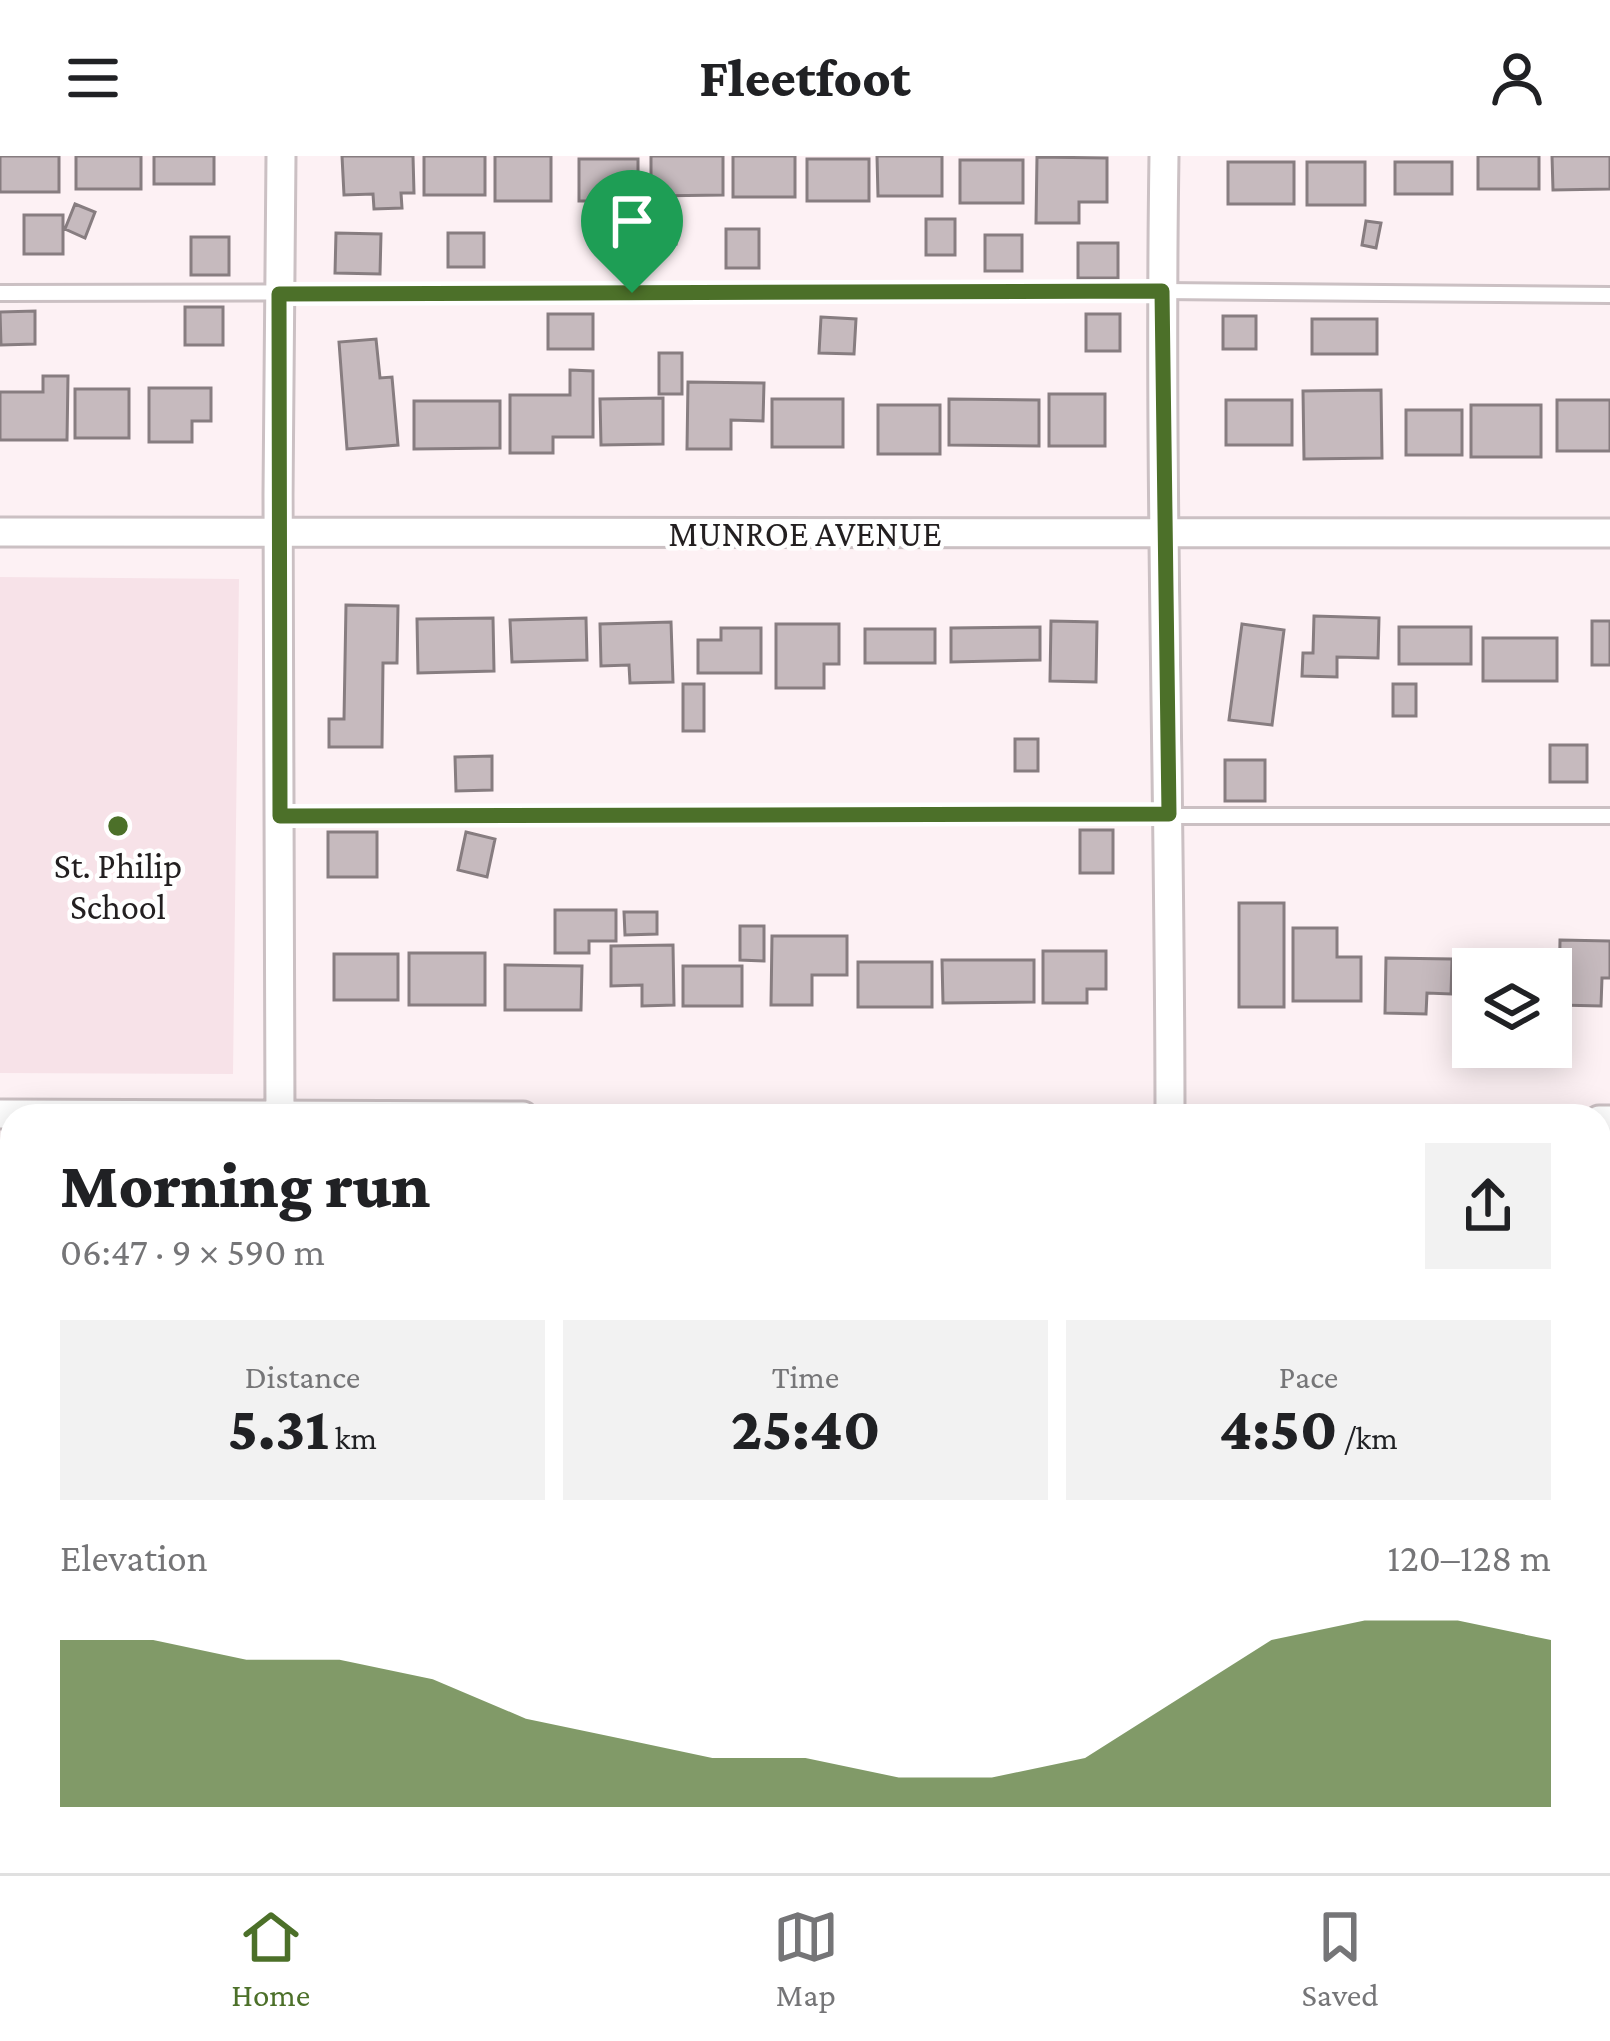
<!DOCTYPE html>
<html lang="en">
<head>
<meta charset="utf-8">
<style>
  body { margin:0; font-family:"Crimson Pro",serif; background:#f2f2f2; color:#202124; height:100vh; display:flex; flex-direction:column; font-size:45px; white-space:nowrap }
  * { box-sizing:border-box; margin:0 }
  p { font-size:39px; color:#757577 }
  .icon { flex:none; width:66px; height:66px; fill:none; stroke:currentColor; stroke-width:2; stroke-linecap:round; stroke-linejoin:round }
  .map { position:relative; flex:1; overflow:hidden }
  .details { position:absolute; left:0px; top:948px; width:1611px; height:771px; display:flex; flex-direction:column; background:#fff; border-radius:36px 36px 0 0; box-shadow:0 6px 30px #0003 }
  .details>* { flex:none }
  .fabs { position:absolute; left:1452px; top:792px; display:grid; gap:24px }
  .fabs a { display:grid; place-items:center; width:120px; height:120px; border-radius:0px; background:#fff; box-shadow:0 6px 30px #0003; font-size:60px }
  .pin { position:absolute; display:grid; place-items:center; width:102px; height:102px; color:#fff; margin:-123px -51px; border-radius:50% 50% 50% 0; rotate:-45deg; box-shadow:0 0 12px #0007 }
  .pin .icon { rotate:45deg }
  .round { display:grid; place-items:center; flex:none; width:126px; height:126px; border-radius:0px; background:#f2f2f2 }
  .head { display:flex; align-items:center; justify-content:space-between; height:204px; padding:0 60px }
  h1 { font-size:66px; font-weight:800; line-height:90px }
  .metrics { display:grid; grid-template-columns:repeat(3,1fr); gap:18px; height:204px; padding:12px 60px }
  .metrics div { display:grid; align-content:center; border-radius:0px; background:#f2f2f2; text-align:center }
  .metrics b { font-size:60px; font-weight:800 }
  .metrics small { font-size:33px; font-weight:400 }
  .metrics p { font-size:33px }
  .chart { height:336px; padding:24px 60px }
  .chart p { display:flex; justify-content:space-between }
  .chart svg { width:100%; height:216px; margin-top:12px; fill:#4c7029; opacity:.7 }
  header { display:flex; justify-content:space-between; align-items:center; height:156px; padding:0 60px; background:#fff; font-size:54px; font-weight:800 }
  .tabs { display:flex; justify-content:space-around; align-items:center; height:168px; border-top:3px solid #e0e0e0; background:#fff; font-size:33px; color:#757577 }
  .tabs a { display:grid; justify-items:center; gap:6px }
  .tabs .current { color:#4c7029 }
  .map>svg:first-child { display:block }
  .built { fill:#f7e2e8 }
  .building { fill:#c6babe; stroke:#877d80; stroke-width:3 }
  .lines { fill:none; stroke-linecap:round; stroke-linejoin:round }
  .lane-casing { stroke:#cbc0c3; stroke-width:20 }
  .street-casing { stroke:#cbc0c3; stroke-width:33 }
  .lane { stroke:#fff; stroke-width:14 }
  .street { stroke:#fff; stroke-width:27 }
  .route-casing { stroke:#fff; stroke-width:24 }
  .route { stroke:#4c7029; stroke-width:15 }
  .poi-dot { fill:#4c7029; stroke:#fff; stroke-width:4.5 }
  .labels { text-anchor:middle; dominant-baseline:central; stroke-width:9; stroke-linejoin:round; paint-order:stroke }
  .street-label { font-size:36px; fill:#231f20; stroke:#fff }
  .poi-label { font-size:36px; fill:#231f20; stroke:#fff }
</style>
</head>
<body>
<header><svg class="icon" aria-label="menu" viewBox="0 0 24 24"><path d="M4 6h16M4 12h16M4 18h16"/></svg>Fleetfoot<svg class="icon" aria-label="person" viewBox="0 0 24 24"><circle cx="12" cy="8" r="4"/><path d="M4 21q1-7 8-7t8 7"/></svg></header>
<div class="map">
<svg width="1610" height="1717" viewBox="0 0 1610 1717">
  <rect width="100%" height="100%" fill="#fdf1f4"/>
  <path class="built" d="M 0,421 L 239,423 L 233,918 L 0,917 Z"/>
  <path class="building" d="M 0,0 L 59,0 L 59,36 L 0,36 Z
    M 76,0 L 141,0 L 141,33 L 76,33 Z
    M 154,0 L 214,0 L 214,28 L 154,28 Z
    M 342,0 L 413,0 L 414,37 L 401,37 L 402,52 L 374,53 L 373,38 L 344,39 Z
    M 424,0 L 485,0 L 485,39 L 424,39 Z
    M 495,0 L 551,0 L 551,45 L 495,45 Z
    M 651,0 L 723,0 L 723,39 L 651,40 Z
    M 733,0 L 795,0 L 795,41 L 733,41 Z
    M 877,0 L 942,0 L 942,40 L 878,40 Z
    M 1478,0 L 1539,0 L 1539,33 L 1478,33 Z
    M 1552,0 L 1610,0 L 1610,33 L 1553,34 Z
    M 1037,1 L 1107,2 L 1107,46 L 1079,46 L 1079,67 L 1036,67 Z
    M 579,3 L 638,3 L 638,45 L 579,45 Z
    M 807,3 L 869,3 L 869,45 L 807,45 Z
    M 960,4 L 1023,4 L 1023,47 L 960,47 Z
    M 1228,6 L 1294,6 L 1294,48 L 1228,48 Z
    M 1307,6 L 1365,6 L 1365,49 L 1307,49 Z
    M 1395,6 L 1452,6 L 1452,38 L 1395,38 Z
    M 75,48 L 95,56 L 85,82 L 65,73 Z
    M 640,55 L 676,55 L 676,88 L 640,88 Z
    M 24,59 L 63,59 L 63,98 L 24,98 Z
    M 926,63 L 955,63 L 955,99 L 926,99 Z
    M 1366,65 L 1381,67 L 1376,92 L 1362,89 Z
    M 726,73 L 759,73 L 759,112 L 726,112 Z
    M 336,77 L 381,78 L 380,118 L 335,117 Z
    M 448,77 L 484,77 L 484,111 L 448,111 Z
    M 985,79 L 1022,79 L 1022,115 L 985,115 Z
    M 191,81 L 229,81 L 229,119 L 191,119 Z
    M 1078,87 L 1118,87 L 1118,122 L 1078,122 Z
    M 185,151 L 223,151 L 223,189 L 185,189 Z
    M 35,155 L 35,188 L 1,189 L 0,156 Z
    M 548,158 L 593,158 L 593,193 L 548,193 Z
    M 1086,158 L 1120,158 L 1120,195 L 1086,195 Z
    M 1223,160 L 1256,160 L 1256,193 L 1223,193 Z
    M 821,161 L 856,163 L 854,198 L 819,197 Z
    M 1312,163 L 1377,163 L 1377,198 L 1312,198 Z
    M 376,183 L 380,222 L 392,221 L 398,289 L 347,293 L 339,186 Z
    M 659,197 L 682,197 L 682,238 L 659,238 Z
    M 570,214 L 593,215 L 593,281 L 553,281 L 553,297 L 510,297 L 510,239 L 570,239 Z
    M 43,220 L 68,220 L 67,284 L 0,284 L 0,236 L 43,236 Z
    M 688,226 L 764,227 L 763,265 L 731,264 L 731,293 L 687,293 Z
    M 149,232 L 211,232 L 211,265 L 192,265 L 192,286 L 149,286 Z
    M 75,233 L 129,233 L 129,282 L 75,282 Z
    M 1381,234 L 1382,302 L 1304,303 L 1303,235 Z
    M 1049,238 L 1105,238 L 1105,290 L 1049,290 Z
    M 663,242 L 663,288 L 601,289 L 600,243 Z
    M 772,243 L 843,243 L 843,291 L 772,291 Z
    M 949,243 L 1039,244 L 1039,290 L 949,289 Z
    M 1226,244 L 1292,244 L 1292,289 L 1226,289 Z
    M 1557,244 L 1610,244 L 1610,295 L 1557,295 Z
    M 414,245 L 500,245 L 500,292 L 414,293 Z
    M 878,249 L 940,249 L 940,298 L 878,298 Z
    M 1471,249 L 1541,249 L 1541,301 L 1471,301 Z
    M 1406,254 L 1462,254 L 1462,299 L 1406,299 Z
    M 346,449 L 398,450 L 397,507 L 383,507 L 382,591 L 329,591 L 329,563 L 344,563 Z
    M 1314,460 L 1379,462 L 1378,502 L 1337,501 L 1337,521 L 1302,520 L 1303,497 L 1313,497 Z
    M 493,462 L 494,515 L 418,517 L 417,463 Z
    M 586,462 L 587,504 L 512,506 L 510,464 Z
    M 1051,465 L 1097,466 L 1096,526 L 1050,525 Z
    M 1592,465 L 1610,465 L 1610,509 L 1592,509 Z
    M 671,466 L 673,526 L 630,527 L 629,509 L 601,510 L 600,468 Z
    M 776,468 L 839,468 L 839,508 L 824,508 L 824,532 L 776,532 Z
    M 1242,468 L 1284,474 L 1272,569 L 1229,564 Z
    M 1040,471 L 1040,504 L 951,506 L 951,472 Z
    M 1399,471 L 1471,471 L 1471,508 L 1399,508 Z
    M 721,472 L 761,472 L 761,517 L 698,517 L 698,484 L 721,484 Z
    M 865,473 L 935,473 L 935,507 L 865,507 Z
    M 1483,482 L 1557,482 L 1557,525 L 1483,525 Z
    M 683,528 L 704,528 L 704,575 L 683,575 Z
    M 1393,528 L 1416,528 L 1416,560 L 1393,560 Z
    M 1015,583 L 1038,583 L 1038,615 L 1015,615 Z
    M 1550,589 L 1587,589 L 1587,626 L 1550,626 Z
    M 492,600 L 492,634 L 456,635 L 455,601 Z
    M 1225,604 L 1265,604 L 1265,645 L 1225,645 Z
    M 1080,674 L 1113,674 L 1113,717 L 1080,717 Z
    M 328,676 L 377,676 L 377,721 L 328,721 Z
    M 466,676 L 495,683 L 487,721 L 458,714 Z
    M 1239,747 L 1284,747 L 1284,851 L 1239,851 Z
    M 555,754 L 616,754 L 616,785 L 589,785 L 589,797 L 555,797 Z
    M 624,756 L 657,756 L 657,778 L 625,779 Z
    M 740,770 L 764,770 L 764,805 L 740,804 Z
    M 1293,772 L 1337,772 L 1337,801 L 1361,801 L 1361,845 L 1293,845 Z
    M 772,780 L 847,780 L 847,819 L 812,819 L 812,849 L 771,849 Z
    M 1560,784 L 1610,785 L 1610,822 L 1602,822 L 1601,850 L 1559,849 Z
    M 673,789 L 674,849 L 642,850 L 642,829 L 611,830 L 611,790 Z
    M 1043,795 L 1106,795 L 1106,833 L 1087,833 L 1087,847 L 1043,847 Z
    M 409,797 L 485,797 L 485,849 L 409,849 Z
    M 334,798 L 398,798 L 398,844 L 334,844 Z
    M 1386,802 L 1452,803 L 1451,838 L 1427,837 L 1426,858 L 1385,857 Z
    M 942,804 L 1034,804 L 1034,846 L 943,847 Z
    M 858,806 L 932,806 L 932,851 L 858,851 Z
    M 505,809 L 582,810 L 581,854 L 505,854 Z
    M 683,810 L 742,810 L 742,850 L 683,850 Z
    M 0,1072 L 12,1073 L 12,1112 L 0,1112 Z
    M 1599,1078 L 1610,1078 L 1610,1121 L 1599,1121 Z
    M 1599,1203 L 1610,1203 L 1610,1243 L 1599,1242 Z
    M 0,1392 L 12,1392 L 12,1413 L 5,1413 L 5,1441 L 0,1441 Z
    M 1599,1411 L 1610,1411 L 1610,1445 L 1599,1445 Z
    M 1599,1661 L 1610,1661 L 1610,1706 L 1599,1706 Z
    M 2,1662 L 12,1662 L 12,1706 L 2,1706 Z
    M 339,1707 L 401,1707 L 401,1711 L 339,1711 Z
    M 680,1707 L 768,1707 L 769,1713 L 680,1715 Z
    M 787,1707 L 848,1707 L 848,1717 L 787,1717 Z
    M 858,1707 L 932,1707 L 933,1717 L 858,1717 Z
    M 1044,1707 L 1092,1707 L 1094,1717 L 1046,1717 Z
    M 1297,1707 L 1385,1707 L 1385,1712 L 1297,1711 Z
    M 1393,1707 L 1457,1707 L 1457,1713 L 1393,1713 Z"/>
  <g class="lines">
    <g class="lane-casing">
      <path id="lane" d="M 0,137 L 1162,135 L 1610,139
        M 280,660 L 1610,660
        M 0,1253 L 12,1253
        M 1599,1261 L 1610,1261"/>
    </g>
    <g class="street-casing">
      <path id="street" d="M 1164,0 C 1159,320 1170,640 1170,960
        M 0,376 L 1610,377
        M 0,958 L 523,960
        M 280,960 L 278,339 L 281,0
        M 1599,964 L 1610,964
        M 0,1548 L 12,1548
        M 1599,1550 L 1610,1550
        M 280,1707 L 281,1717
        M 1171,1717 L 1171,1707"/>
    </g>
    <use href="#lane" class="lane"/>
    <use href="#street" class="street"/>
  </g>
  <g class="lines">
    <g class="route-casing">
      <path id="route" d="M 1162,135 L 1169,658 L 280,660 L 279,138 Z"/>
    </g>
    <use href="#route" class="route"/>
  </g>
  <circle class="poi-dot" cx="118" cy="670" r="12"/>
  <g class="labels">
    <g class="street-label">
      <text x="805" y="378">MUNROE AVENUE</text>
    </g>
    <g class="poi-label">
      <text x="118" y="710">St. Philip<tspan x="118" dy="41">School</tspan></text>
    </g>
  </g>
</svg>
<div class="fabs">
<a><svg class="icon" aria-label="layers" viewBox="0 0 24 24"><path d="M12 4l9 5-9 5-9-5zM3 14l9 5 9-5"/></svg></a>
</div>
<div class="pin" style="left:632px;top:137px;background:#1e9e55"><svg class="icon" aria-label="arrive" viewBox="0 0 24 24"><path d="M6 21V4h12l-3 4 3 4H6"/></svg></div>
<section class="details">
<div class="head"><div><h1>Morning run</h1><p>06:47 · 9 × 590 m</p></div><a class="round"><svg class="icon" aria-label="share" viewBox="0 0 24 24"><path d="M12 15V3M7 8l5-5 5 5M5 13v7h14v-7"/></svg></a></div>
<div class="metrics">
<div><p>Distance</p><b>5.31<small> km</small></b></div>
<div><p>Time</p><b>25:40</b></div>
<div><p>Pace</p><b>4:50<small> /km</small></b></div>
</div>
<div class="chart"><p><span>Elevation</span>120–128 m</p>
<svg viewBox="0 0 160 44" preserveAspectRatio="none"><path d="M0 44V10L10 10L20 14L30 14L40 18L50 26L60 30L70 34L80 34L90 38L100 38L110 34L120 22L130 10L140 6L150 6L160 10V44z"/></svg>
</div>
</section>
</div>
<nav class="tabs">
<a class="current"><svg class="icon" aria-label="home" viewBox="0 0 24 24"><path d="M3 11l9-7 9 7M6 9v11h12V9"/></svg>Home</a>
<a><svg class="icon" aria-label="map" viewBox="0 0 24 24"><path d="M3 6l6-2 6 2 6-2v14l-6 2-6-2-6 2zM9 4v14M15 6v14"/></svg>Map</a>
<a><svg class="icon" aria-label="saved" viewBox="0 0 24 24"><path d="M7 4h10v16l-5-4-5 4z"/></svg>Saved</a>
</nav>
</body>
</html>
